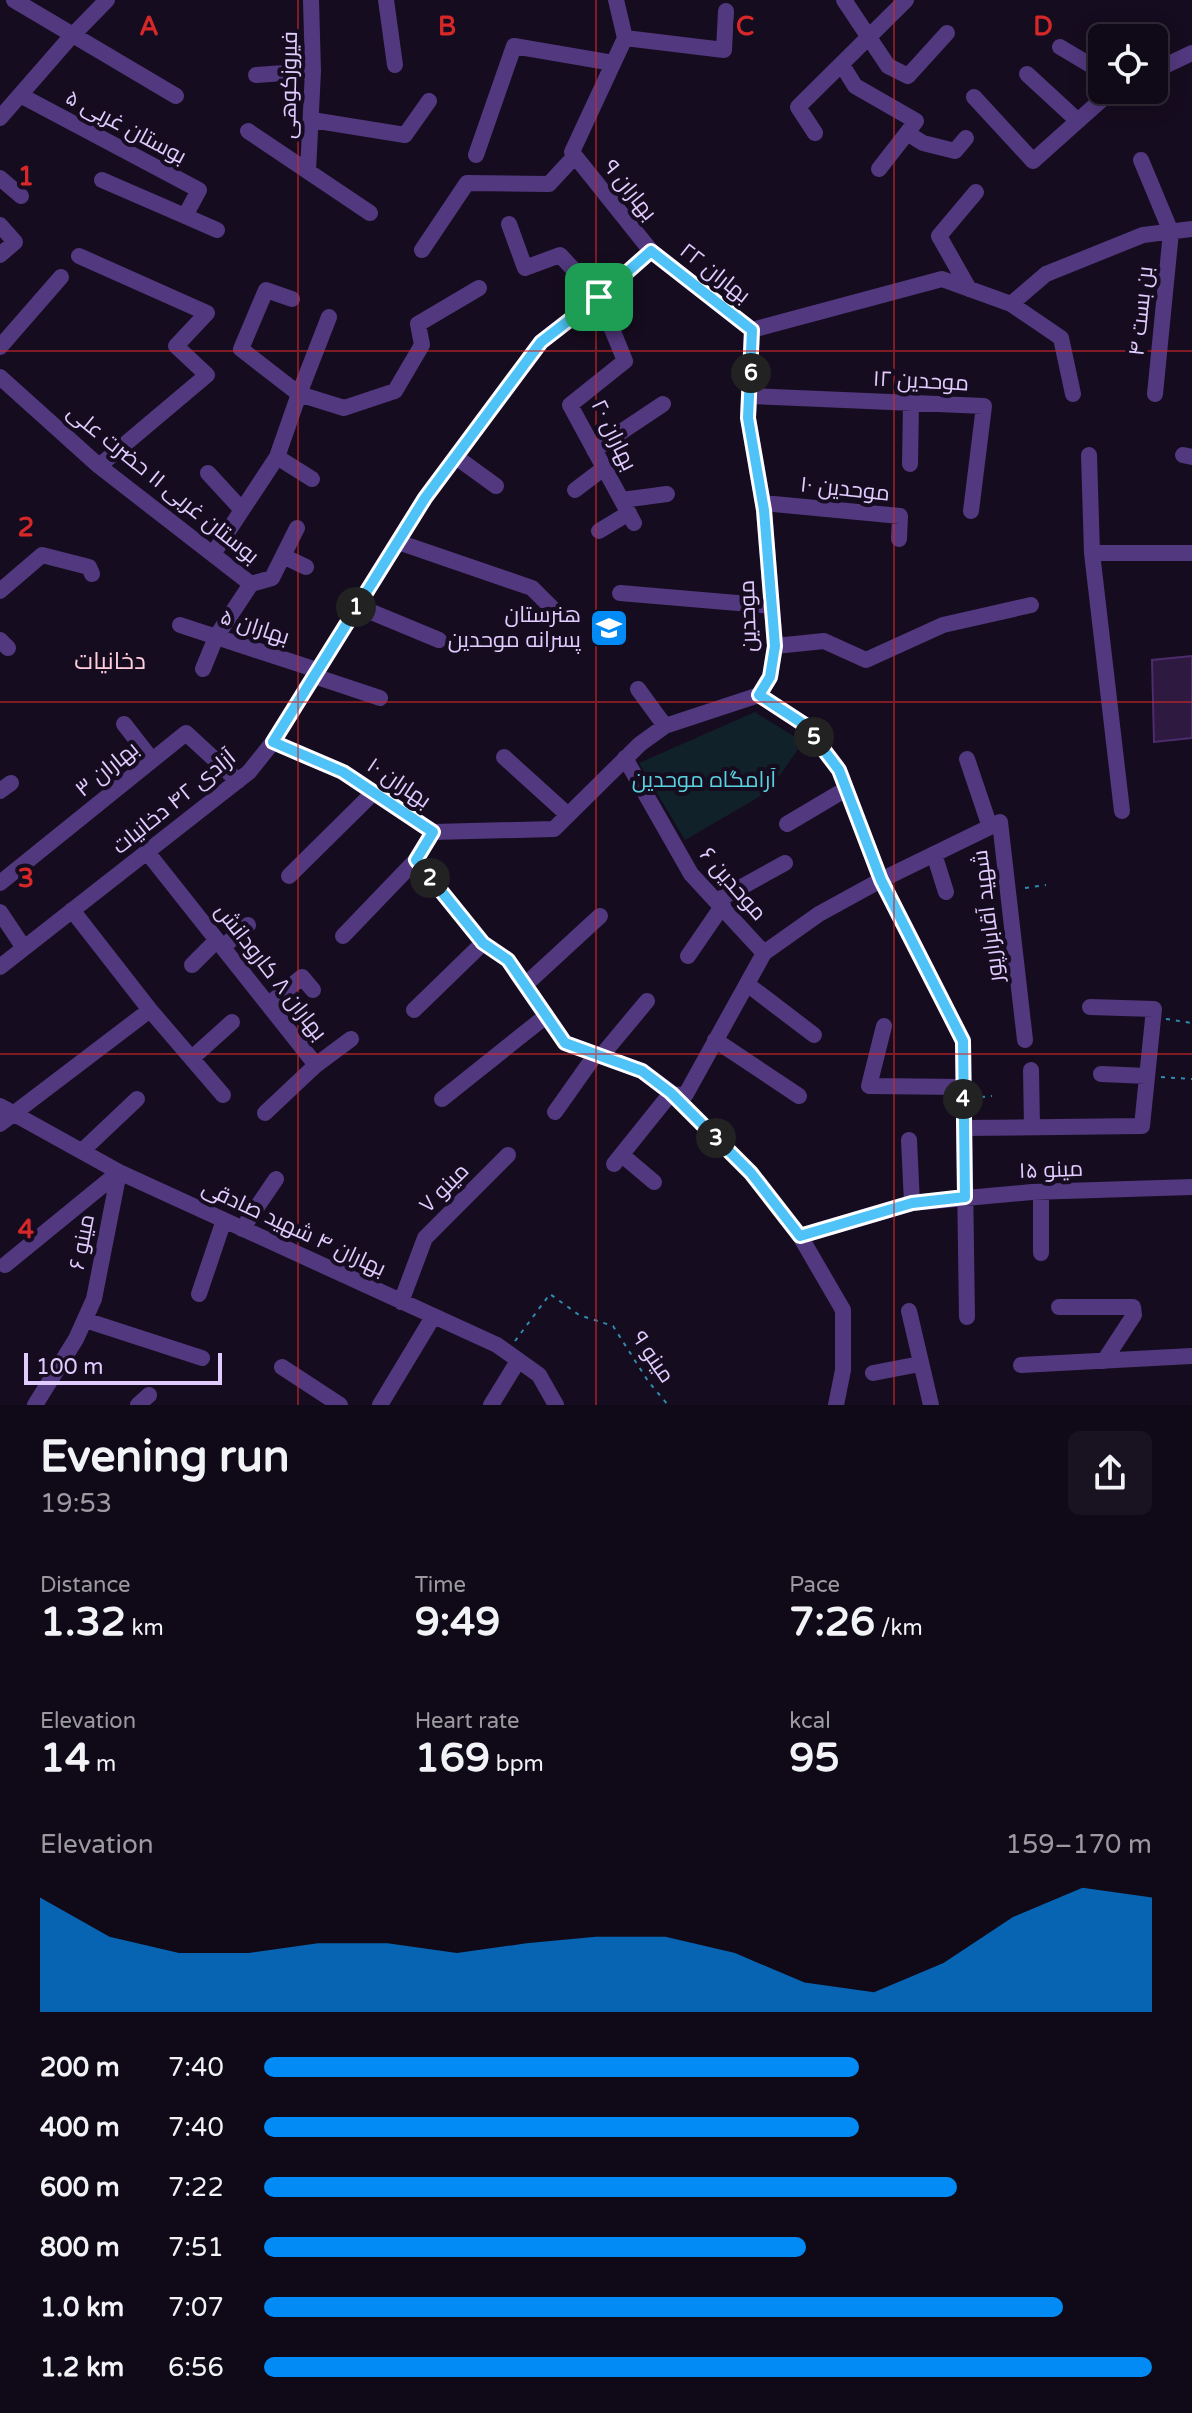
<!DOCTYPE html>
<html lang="en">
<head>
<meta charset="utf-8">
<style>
  body { margin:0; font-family:"Varela Round",Cairo,sans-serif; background:#191220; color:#f1f3f6; height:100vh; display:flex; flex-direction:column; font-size:30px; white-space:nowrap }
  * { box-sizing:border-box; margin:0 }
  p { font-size:26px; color:#9c9aa1 }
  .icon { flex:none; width:44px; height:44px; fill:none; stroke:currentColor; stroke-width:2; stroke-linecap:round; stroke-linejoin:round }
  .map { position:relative; height:1405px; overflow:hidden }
  .drawer { display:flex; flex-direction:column; background:#100917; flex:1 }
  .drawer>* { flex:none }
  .fabs { position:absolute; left:1088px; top:24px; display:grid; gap:16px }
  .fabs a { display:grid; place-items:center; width:80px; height:80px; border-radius:12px; background:#100917; box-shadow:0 4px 20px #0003,0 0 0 2px #302a36; font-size:40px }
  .scale { position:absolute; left:24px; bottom:20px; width:198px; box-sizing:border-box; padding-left:8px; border:4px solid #e2cbff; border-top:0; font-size:22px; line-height:28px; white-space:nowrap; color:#e2cbff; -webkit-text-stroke:6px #160c1f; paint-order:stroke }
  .pin { position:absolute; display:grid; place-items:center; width:68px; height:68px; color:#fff; margin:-34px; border-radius:16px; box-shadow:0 4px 12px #0006 }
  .km { position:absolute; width:40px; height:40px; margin:-20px; border-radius:50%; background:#222; color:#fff; font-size:22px; line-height:40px; text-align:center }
  .round { display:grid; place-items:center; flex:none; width:84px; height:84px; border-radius:12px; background:#191220 }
  .overview { display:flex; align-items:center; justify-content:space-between; height:136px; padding:0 40px }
  h1 { font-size:44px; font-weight:700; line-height:60px }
  .metrics { display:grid; grid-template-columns:repeat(3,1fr); gap:12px; height:136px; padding:8px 40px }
  .metrics div { display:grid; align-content:center }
  .metrics b { font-size:40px; font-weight:700 }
  .metrics small { font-size:22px; font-weight:400 }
  .metrics p { font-size:22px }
  .chart { height:224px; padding:16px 40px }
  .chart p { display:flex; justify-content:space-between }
  .chart svg { width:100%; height:144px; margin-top:8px; fill:#028bf4; opacity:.7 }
  ul { padding:0 40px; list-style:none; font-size:26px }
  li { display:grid; grid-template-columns:128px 96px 1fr; align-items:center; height:60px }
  li i { height:20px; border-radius:10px; background:#028bf4 }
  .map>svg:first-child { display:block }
  .green { fill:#102129 }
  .building { fill:#2e1940; stroke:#4d2b6c; stroke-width:2 }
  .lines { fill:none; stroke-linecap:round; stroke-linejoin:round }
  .path { stroke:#2e8cb0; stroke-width:2; stroke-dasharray:4 6; stroke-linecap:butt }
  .minor { stroke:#52387e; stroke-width:16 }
  .route-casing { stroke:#fff; stroke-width:16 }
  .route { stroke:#4fc3f7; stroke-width:10 }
  .grid { fill:none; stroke:#d62828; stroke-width:2; stroke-opacity:0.55 }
  .labels { text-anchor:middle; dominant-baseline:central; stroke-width:8; stroke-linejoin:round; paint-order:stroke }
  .street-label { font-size:22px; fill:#e2cbff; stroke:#160c1f }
  .poi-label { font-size:22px; fill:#e2cbff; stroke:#160c1f; text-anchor:end }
  .park-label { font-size:22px; fill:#58d3de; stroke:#160c1f }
  .neighbourhood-label { font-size:24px; fill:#ffcddc; stroke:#160c1f }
  .grid-label { font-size:26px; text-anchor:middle; font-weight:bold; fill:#d62828; stroke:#160c1f; stroke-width:8; stroke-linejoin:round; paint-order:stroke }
</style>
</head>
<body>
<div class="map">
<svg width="1192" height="1405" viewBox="0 0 1192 1405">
  <rect width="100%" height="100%" fill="#160c1f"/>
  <path class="green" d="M 755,712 L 803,742 L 769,791 L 685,840 L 639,763 Z"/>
  <path class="building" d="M 1192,656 L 1192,738 L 1154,742 L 1152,660 Z"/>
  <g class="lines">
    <path class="path" d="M 1025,888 L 1046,885
      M 1166,1019 L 1192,1023
      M 1161,1077 L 1192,1079
      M 981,1097 L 992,1096
      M 687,1109 L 751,1173 L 792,1226
      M 515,1341 L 550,1294 L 579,1315 L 613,1326 L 648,1381 L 668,1405"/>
    <path class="minor" d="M 14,0 L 176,96
      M 386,0 L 395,65
      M 844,0 L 888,66 L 908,76 L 947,33
      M 625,38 L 724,50 L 726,11
      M 1060,47 L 1102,72
      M 842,65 L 855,86 L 916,121 L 907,133 L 923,143 L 955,151 L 966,138
      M 1154,71 L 1192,53
      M 1027,74 L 1078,121
      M 256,75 L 313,71
      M 20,95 L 199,190 L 185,216 L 217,230
      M 974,97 L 1033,161 L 1108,94 L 1116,90
      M 0,118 L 68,40 L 107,0
      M 312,120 L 405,135 L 429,101
      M 248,131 L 370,213
      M 815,133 L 798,107 L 906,0
      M 476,155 L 514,46 L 613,63
      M 575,156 L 651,251 L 752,330
      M 575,156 L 572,152 L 625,38 L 616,0
      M 1141,160 L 1171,232 L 1155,394
      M 879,169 L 907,133
      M 308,171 L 313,71 L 311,0
      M 0,178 L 21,196
      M 102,180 L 185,216
      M 509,224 L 525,268 L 560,255 L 599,297 L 625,361 L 570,405 L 634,523
      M 0,225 L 15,242 L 0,255
      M 422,250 L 467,183 L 549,184 L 575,156
      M 79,256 L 207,313 L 176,346 L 207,375 L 99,466
      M 969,289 L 939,236 L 976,192
      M 1011,304 L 1061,338 L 1073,394
      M 329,317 L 299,394 L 344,408 L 395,391 L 422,345 L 418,324 L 479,288
      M 752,330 L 942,279 L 1011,304 L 1046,274 L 1143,235 L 1192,229
      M 0,347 L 61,277
      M 0,377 L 99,466 L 251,584 L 216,637 L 203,669
      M 750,396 L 984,406 L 971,511
      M 594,450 L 663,404
      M 1089,455 L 1092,553
      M 1183,455 L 1192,457
      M 277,457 L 312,479
      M 456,457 L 496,486
      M 910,464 L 911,403
      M 208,473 L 242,510
      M 575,490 L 604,468
      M 622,500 L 667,494
      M 763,503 L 900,516 L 899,539
      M 599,531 L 629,513
      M 398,542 L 532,588 L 552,608
      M 213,554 L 277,457 L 299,394 L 241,349 L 266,290 L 292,299
      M 283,556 L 306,567
      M 251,584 L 272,578 L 297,528
      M 0,591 L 42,555 L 89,567 L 92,574
      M 620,593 L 772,606
      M 357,606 L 439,640
      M 180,625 L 317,670
      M 0,640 L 8,648
      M 775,646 L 824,641 L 866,660 L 943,625 L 1031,605
      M 314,676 L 380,698
      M 638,689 L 665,726
      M 124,724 L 152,760
      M 273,742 L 343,772 L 433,832 L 554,829 L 640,744 L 665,726 L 759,695 L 770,677 L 775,646 L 764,510 L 748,418 L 752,330
      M 504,757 L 568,815
      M 625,758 L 691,874 L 764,953
      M 967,759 L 990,827
      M 0,791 L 11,783
      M 1122,811 L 1092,553 L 1192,553
      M 787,824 L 846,789
      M 433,832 L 416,860 L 483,943 L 508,960 L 565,1043 L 642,1071 L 674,1095 L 686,1094 L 764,953 L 819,914 L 881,880 L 839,770 L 805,725 L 759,695
      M 147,852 L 316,1065 L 265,1113
      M 934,854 L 946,892
      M 289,876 L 374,792
      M 0,883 L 186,733 L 238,781
      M 718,900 L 785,863
      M 72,910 L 150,1010 L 223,1095
      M 0,912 L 24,948
      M 343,936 L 416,860
      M 223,947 L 248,925
      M 688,956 L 723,905
      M 192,965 L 217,940
      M 0,967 L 249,772 L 273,742 L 425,498 L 541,342 L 599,297 L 651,251
      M 747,984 L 814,1035
      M 525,985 L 600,916
      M 269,1004 L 302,977 L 313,990
      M 414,1010 L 483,943
      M 884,1026 L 869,1086 L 963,1087
      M 715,1040 L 799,1096
      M 602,1055 L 647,1001
      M 192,1058 L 232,1022
      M 316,1065 L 351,1039
      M 1031,1070 L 1032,1127
      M 1101,1074 L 1147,1076
      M 442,1099 L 546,1016
      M 0,1106 L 119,1172 L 497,1345 L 539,1375 L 556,1405
      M 555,1112 L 596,1054
      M 0,1124 L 150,1010
      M 964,1128 L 1142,1126 L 1154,1009 L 1090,1007
      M 909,1140 L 912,1203
      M 82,1151 L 137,1099
      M 622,1155 L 654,1182
      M 614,1164 L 671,1093
      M 1041,1192 L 1041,1253
      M 242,1229 L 276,1179
      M 5,1265 L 119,1172
      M 199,1294 L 224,1220
      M 401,1302 L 425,1238 L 508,1155
      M 1059,1307 L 1133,1307 L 1134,1315 L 1104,1361
      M 909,1311 L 931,1405
      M 967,1317 L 963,1041 L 881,880 L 1000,822 L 1025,1040
      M 85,1320 L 202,1358
      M 1021,1365 L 1192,1356
      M 282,1367 L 340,1405
      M 873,1373 L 920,1364
      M 35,1405 L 76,1339 L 94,1299 L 119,1172
      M 138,1405 L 149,1395
      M 380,1405 L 433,1317
      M 491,1405 L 518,1361
      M 836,1405 L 843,1370 L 843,1310 L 800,1236 L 912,1203 L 1032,1192 L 1192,1187"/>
  </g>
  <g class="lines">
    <g class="route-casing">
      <path id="route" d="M 651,251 L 752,330 L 748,418 L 764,510 L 775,646 L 770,677 L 759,695 L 805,725 L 839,770 L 881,880 L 963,1041 L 965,1197 L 912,1203 L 800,1236 L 751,1173 L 671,1093 L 642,1071 L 565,1043 L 508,960 L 483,943 L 416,860 L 433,832 L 343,772 L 273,742 L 425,498 L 541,342 L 599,297 Z"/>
    </g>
    <use href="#route" class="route"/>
  </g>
  <path class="grid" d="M 298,0 L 298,1405M 596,0 L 596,1405M 894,0 L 894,1405M 0,351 L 1192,351M 0,702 L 1192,702M 0,1054 L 1192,1054"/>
  <defs>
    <g id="school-square" transform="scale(2)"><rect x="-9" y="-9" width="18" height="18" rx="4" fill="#028bf4" stroke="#160c1f"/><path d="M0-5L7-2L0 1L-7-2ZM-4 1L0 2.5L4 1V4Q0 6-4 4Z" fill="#fff"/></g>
  </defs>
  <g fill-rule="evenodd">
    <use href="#school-square" x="609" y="628"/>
  </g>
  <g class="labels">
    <g class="street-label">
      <text transform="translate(289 85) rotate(-89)">فیروزکوهی</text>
      <text transform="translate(126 127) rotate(28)">بوستان غربی ۵</text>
      <text transform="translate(630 190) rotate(51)">بهاران ۹</text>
      <text transform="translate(715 273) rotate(38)">بهاران ۲۲</text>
      <text transform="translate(1141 311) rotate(-84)">بن بست ۴</text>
      <text transform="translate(921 381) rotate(3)">موحدین ۱۲</text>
      <text transform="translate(614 435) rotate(64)">بهاران ۲۰</text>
      <text transform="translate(163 484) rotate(39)">بوستان غربی ۱۱ حضرت علی</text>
      <text transform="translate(845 489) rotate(6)">موحدین ۱۰</text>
      <text transform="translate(748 616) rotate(-92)">موحدین</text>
      <text transform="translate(255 627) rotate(18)">بهاران ۵</text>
      <text transform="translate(107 769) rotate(-39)">بهاران ۳</text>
      <text transform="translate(399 783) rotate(34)">بهاران ۱۰</text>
      <text transform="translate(174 802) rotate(-39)">آزادی ۴۲ دخانیات</text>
      <text transform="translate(733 884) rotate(49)">موحدین ۶</text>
      <text transform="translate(988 916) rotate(-97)">شهید آقابرارپور</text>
      <text transform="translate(271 972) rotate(52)">بهاران ۸ کارودانش</text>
      <text transform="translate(1051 1170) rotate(-2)">مینو ۱۵</text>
      <text transform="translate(444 1188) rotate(-45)">مینو ۷</text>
      <text transform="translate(294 1228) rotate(25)">بهاران ۴ شهید صادقی</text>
      <text transform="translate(82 1242) rotate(-79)">مینو ۶</text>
      <text transform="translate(653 1357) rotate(56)">مینو ۹</text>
    </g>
    <g class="poi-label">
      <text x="581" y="615">هنرستان<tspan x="581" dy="25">پسرانه موحدین</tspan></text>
    </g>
    <g class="park-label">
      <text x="704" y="780">آرامگاه موحدین</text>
    </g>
    <g class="neighbourhood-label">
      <text x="110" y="661">دخانیات</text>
    </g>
  </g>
  <g class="grid-label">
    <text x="149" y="35">A</text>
    <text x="447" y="35">B</text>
    <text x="745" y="35">C</text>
    <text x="1043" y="35">D</text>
    <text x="26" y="185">1</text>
    <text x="26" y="536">2</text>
    <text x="26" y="887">3</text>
    <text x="26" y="1238">4</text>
  </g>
</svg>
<div class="fabs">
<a><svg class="icon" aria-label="locate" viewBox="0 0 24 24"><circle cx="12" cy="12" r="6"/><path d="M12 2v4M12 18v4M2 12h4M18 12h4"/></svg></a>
</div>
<div class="scale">100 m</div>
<div class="pin" style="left:599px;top:297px;background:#1e9e55"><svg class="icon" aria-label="arrive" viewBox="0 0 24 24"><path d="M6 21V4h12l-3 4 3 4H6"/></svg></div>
<b class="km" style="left:356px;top:607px">1</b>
<b class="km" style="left:430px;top:878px">2</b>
<b class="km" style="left:716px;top:1138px">3</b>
<b class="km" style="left:963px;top:1099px">4</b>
<b class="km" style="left:814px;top:737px">5</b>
<b class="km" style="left:751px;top:373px">6</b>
</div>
<section class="drawer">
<div class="overview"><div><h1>Evening run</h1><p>19:53</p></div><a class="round"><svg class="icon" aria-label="share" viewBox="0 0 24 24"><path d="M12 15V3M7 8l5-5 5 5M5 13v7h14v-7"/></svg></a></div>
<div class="metrics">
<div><p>Distance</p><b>1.32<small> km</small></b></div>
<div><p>Time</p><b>9:49</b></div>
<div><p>Pace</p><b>7:26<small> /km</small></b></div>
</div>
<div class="metrics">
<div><p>Elevation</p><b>14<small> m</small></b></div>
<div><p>Heart rate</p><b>169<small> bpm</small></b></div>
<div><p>kcal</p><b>95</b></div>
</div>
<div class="chart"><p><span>Elevation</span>159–170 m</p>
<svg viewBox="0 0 160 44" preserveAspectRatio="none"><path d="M0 44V9L10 21L20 26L30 26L40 23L50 23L60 26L70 23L80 21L90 21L100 26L110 35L120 38L130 29L140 15L150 6L160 9V44z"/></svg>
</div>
<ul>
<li><b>200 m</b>7:40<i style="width:67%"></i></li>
<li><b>400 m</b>7:40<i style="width:67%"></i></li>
<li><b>600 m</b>7:22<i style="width:78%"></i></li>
<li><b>800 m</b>7:51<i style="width:61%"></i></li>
<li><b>1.0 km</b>7:07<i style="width:90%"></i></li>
<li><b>1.2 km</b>6:56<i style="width:100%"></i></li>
</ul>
</section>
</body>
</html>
